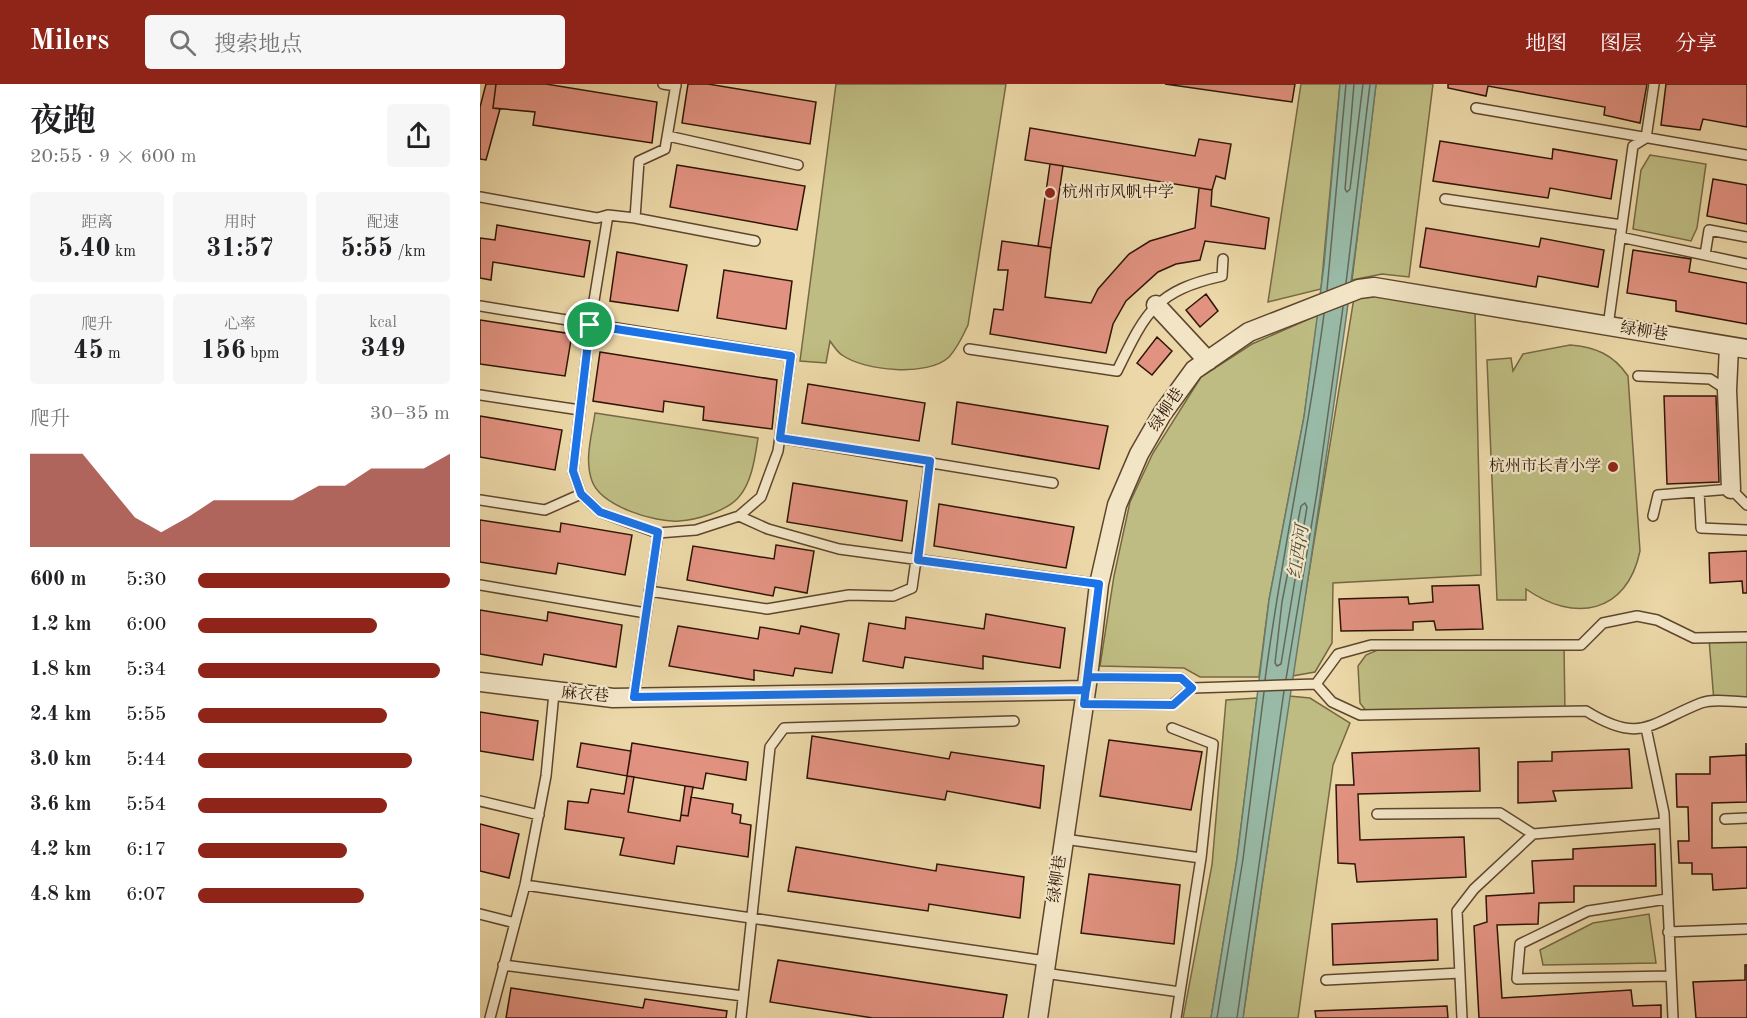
<!DOCTYPE html>
<html lang="zh">
<head>
<meta charset="utf-8">
<style>
  body { margin:0; font-family:"Old Standard TT","Noto Serif SC",serif; background:#f6f6f6; color:#202124; height:100vh; display:flex; flex-direction:column; font-size:22px; white-space:nowrap }
  * { box-sizing:border-box; margin:0 }
  p { font-size:20px; color:#757577 }
  .icon { flex:none; width:33px; height:33px; fill:none; stroke:currentColor; stroke-width:2; stroke-linecap:round; stroke-linejoin:round }
  .map { position:relative; flex:1; overflow:hidden }
  .panel { display:flex; flex-direction:column; background:#fff; width:480px }
  .panel>* { flex:none }
  .pin { position:absolute; display:grid; place-items:center; width:51px; height:51px; color:#fff; margin:-26px; border:3px solid #fff; border-radius:50%; box-shadow:0 2px 6px #0007 }
  .round { display:grid; place-items:center; flex:none; width:63px; height:63px; border-radius:6px; background:#f6f6f6 }
  .headline { display:flex; align-items:center; justify-content:space-between; height:102px; padding:0 30px }
  h1 { font-size:33px; font-weight:700; line-height:45px }
  .figures { display:grid; grid-template-columns:repeat(3,1fr); gap:9px; height:102px; padding:6px 30px }
  .figures div { display:grid; align-content:center; border-radius:6px; background:#f6f6f6; text-align:center }
  .figures b { font-size:26px; font-weight:700 }
  .figures small { font-size:16px; font-weight:400 }
  .figures p { font-size:16px }
  .chart { height:168px; padding:12px 30px }
  .chart p { display:flex; justify-content:space-between }
  .chart svg { width:100%; height:108px; margin-top:6px; fill:#8f2418; opacity:.7 }
  ul { padding:0 30px; list-style:none; font-size:20px }
  li { display:grid; grid-template-columns:96px 72px 1fr; align-items:center; height:45px }
  li i { height:15px; border-radius:8px; background:#8f2418 }
  header { display:flex; align-items:center; gap:36px; box-sizing:border-box; height:84px; padding:0 30px; background:#8f2418; color:#fff }
  header strong { font-size:28px }
  nav { display:flex; gap:33px; margin-inline-start:auto; font-size:21px }
  .search { width:420px; height:54px; background:#f6f6f6; display:flex; align-items:center; gap:15px; box-sizing:border-box; padding:0 21px; border-radius:6px; color:#757577; font-size:22px }
  main { display:flex; flex:1; min-height:0 }
  .map>svg:first-child { display:block }
  .green { fill:#bebc82; stroke:#766844; stroke-width:1.5 }
  .water { fill:#98baa7; stroke:#6e7867; stroke-width:1.5 }
  .lines { fill:none; stroke-linecap:round; stroke-linejoin:round }
  .shore { stroke:#646856; stroke-width:1.5 }
  .building { fill:#e29281; stroke:#2f1506; stroke-width:1.5 }
  .lane-casing { stroke:#5e462e; stroke-width:12 }
  .street-casing { stroke:#5e462e; stroke-width:21 }
  .lane { stroke:#f2e5c6; stroke-width:9 }
  .street { stroke:#f2e5c6; stroke-width:18 }
  .route-casing { stroke:#fff; stroke-width:12 }
  .route { stroke:#1a73e8; stroke-width:8 }
  .poi-dot { fill:#8f2418; stroke:#f2e5c6; stroke-width:2 }
  .labels { text-anchor:middle; dominant-baseline:central; stroke-width:4.5; stroke-linejoin:round; paint-order:stroke }
  .poi-label { font-size:16px; fill:#2f1506; stroke:#f2e5c6; text-anchor:start }
  .street-label { font-size:16px; fill:#2f1506; stroke:#f2e5c6 }
  .water-label { font-size:18px; font-style:italic; fill:#544f3e; stroke:#f2e5c6 }
</style>
</head>
<body>
<header>
<strong>Milers</strong>
<div class="search"><svg class="icon" aria-label="search" viewBox="0 0 24 24"><circle cx="10" cy="10" r="6"/><path d="M15 15l6 6"/></svg>搜索地点</div>
<nav><a>地图</a><a>图层</a><a>分享</a></nav>
</header>
<main>
<section class="panel">
<div class="headline"><div><h1>夜跑</h1><p>20:55 · 9 × 600 m</p></div><a class="round"><svg class="icon" aria-label="share" viewBox="0 0 24 24"><path d="M12 15V3M7 8l5-5 5 5M5 13v7h14v-7"/></svg></a></div>
<div class="figures">
<div><p>距离</p><b>5.40<small> km</small></b></div>
<div><p>用时</p><b>31:57</b></div>
<div><p>配速</p><b>5:55<small> /km</small></b></div>
</div>
<div class="figures">
<div><p>爬升</p><b>45<small> m</small></b></div>
<div><p>心率</p><b>156<small> bpm</small></b></div>
<div><p>kcal</p><b>349</b></div>
</div>
<div class="chart"><p><span>爬升</span>30–35 m</p>
<svg viewBox="0 0 160 44" preserveAspectRatio="none"><path d="M0 44V6L10 6L20 6L30 19L40 32L50 38L60 32L70 25L80 25L90 25L100 25L110 19L120 19L130 12L140 12L150 12L160 6V44z"/></svg>
</div>
<ul>
<li><b>600 m</b>5:30<i style="width:100%"></i></li>
<li><b>1.2 km</b>6:00<i style="width:71%"></i></li>
<li><b>1.8 km</b>5:34<i style="width:96%"></i></li>
<li><b>2.4 km</b>5:55<i style="width:75%"></i></li>
<li><b>3.0 km</b>5:44<i style="width:85%"></i></li>
<li><b>3.6 km</b>5:54<i style="width:75%"></i></li>
<li><b>4.2 km</b>6:17<i style="width:59%"></i></li>
<li><b>4.8 km</b>6:07<i style="width:66%"></i></li>
</ul>
</section>
<div class="map">
<svg width="1267" height="934" viewBox="0 0 1267 934">
  <rect width="100%" height="100%" fill="#ebd7a7"/>
  <filter id="stains"><feTurbulence type="fractalNoise" baseFrequency=".00333" numOctaves="4"/><feColorMatrix values="0 0 0 0 .2 0 0 0 0 .09 0 0 0 0 .02 0 0 0 .5 -.17"/></filter>
  <radialGradient id="worn" r=".72"><stop offset=".6" stop-color="#630" stop-opacity="0"/><stop offset="1" stop-color="#630" stop-opacity=".3"/></radialGradient>
  <path class="green" d="M 356,0 L 526,0 L 488,241 C 483,252 477,264 469,273 C 448,293 384,287 362,271 C 357,268 353,261 350,257 L 346,279 L 320,277 Z
    M 821,0 L 860,0 L 841,205 L 788,218 Z
    M 896,0 L 953,0 L 929,193 L 902,190 L 872,196 Z
    M 1170,71 L 1226,80 L 1217,144 L 1211,157 L 1153,145 L 1161,86 Z
    M 882,207 L 995,227 L 1001,491 L 853,499 L 852,559 L 835,588 L 812,592 L 874,214 Z
    M 838,231 L 824,333 L 789,516 L 779,593 L 720,593 L 704,584 L 620,582 L 634,492 L 650,418 L 673,369 L 721,293 L 772,260 Z
    M 1090,261 C 1115,263 1133,270 1148,292 L 1160,467 C 1147,530 1094,539 1046,505 L 1046,516 L 1017,516 L 1007,276 L 1031,274 L 1033,287 L 1043,270 Z
    M 115,329 L 278,354 C 275,373 272,399 258,414 C 246,427 217,436 199,437 C 175,439 121,422 112,397 C 104,375 112,351 115,329 Z
    M 1267,553 L 1267,618 L 1234,618 L 1229,555 Z
    M 909,561 L 1084,561 L 1085,628 L 890,632 L 880,619 L 878,582 L 886,571 Z
    M 809,612 L 830,614 L 870,639 L 853,681 L 818,934 L 763,934 Z
    M 777,614 L 757,775 L 731,934 L 703,934 L 732,781 L 746,616 Z
    M 1169,830 L 1176,879 L 1063,881 L 1060,866 L 1113,839 Z"/>
  <path class="water" d="M 860,0 L 896,0 C 860,313 806,622 763,934 L 731,934 L 757,775 L 789,516 L 824,333 L 844,181 Z"/>
  <g class="lines">
    <path class="shore" d="M 874,0 L 865,105 L 867,108 L 870,105 L 883,0
      M 866,199 L 890,0
      M 847,206 L 866,0
      M 825,419 L 827,423 L 801,580 L 797,582 L 795,579 L 802,518 L 821,422 Z
      M 806,595 L 837,408 L 863,223
      M 785,596 C 801,473 828,353 844,230
      M 737,934 L 763,775 L 784,608
      M 757,934 L 804,607"/>
  </g>
  <path class="building" d="M 6,0 L 16,0 L 13,24 L 20,25 L 6,76 L 0,75 L 0,23 Z
    M 16,0 L 66,0 L 177,18 L 172,59 L 53,41 L 55,28 L 13,24 Z
    M 208,0 L 228,0 L 336,18 L 330,60 L 202,39 Z
    M 685,0 L 815,0 L 812,18 Z
    M 968,0 L 1167,0 L 1160,39 L 1124,31 L 1125,23 L 1008,2 L 1006,12 L 968,4 Z
    M 1186,0 L 1267,0 L 1267,43 L 1223,35 L 1220,46 L 1181,41 Z
    M 550,44 L 715,72 L 719,55 L 751,60 L 745,95 L 736,92 L 732,106 L 545,76 Z
    M 960,57 L 1072,75 L 1073,65 L 1137,76 L 1131,115 L 1070,104 L 1068,114 L 953,97 Z
    M 570,80 L 583,82 L 571,164 L 558,162 Z
    M 197,81 L 325,102 L 317,146 L 190,123 Z
    M 1233,95 L 1267,101 L 1267,140 L 1227,132 Z
    M 719,104 L 732,106 L 731,122 L 789,134 L 785,165 L 725,157 L 720,176 L 696,180 L 678,188 L 646,217 L 633,240 L 626,269 L 510,250 L 514,225 L 523,226 L 528,186 L 518,186 L 522,157 L 571,164 L 565,213 L 611,219 L 618,205 L 649,170 L 670,157 L 715,144 Z
    M 17,141 L 110,157 L 104,193 L 13,178 L 11,196 L 0,194 L 0,154 L 15,156 Z
    M 946,144 L 1059,163 L 1061,154 L 1124,166 L 1118,203 L 1058,192 L 1056,203 L 940,183 Z
    M 1153,166 L 1211,175 L 1209,188 L 1267,199 L 1267,240 L 1196,227 L 1196,217 L 1147,209 Z
    M 137,168 L 207,181 L 198,227 L 130,217 Z
    M 244,186 L 312,197 L 306,245 L 237,234 Z
    M 726,210 L 738,227 L 720,243 L 706,226 Z
    M 0,236 L 92,250 L 85,292 L 0,280 Z
    M 677,253 L 692,267 L 672,291 L 657,279 Z
    M 120,268 L 297,296 L 292,345 L 223,336 L 224,323 L 184,317 L 183,328 L 113,317 Z
    M 328,300 L 445,319 L 439,357 L 322,339 Z
    M 1184,312 L 1236,312 L 1239,398 L 1187,400 Z
    M 477,318 L 628,342 L 619,385 L 472,360 Z
    M 0,332 L 82,346 L 75,386 L 0,373 Z
    M 313,399 L 427,417 L 422,457 L 307,438 Z
    M 459,420 L 594,443 L 586,484 L 454,462 Z
    M 0,436 L 80,448 L 81,439 L 152,451 L 145,491 L 78,479 L 76,490 L 0,478 Z
    M 296,461 L 334,467 L 327,509 L 295,503 L 293,512 L 207,496 L 213,462 L 294,475 Z
    M 1267,467 L 1267,509 L 1263,509 L 1262,497 L 1230,499 L 1229,469 Z
    M 999,501 L 1003,545 L 956,546 L 954,537 L 933,538 L 933,546 L 861,547 L 859,515 L 928,513 L 929,520 L 953,518 L 952,502 Z
    M 0,526 L 67,537 L 68,528 L 142,541 L 136,583 L 64,570 L 62,581 L 0,570 Z
    M 506,530 L 585,544 L 580,584 L 503,572 L 503,585 L 425,573 L 423,584 L 383,577 L 389,539 L 425,545 L 426,533 L 504,545 Z
    M 198,542 L 278,555 L 280,543 L 319,550 L 321,542 L 359,550 L 352,589 L 315,584 L 313,592 L 274,586 L 274,596 L 189,582 Z
    M 0,628 L 58,637 L 53,676 L 0,667 Z
    M 332,652 L 469,675 L 471,668 L 564,682 L 560,724 L 467,707 L 465,716 L 327,694 Z
    M 629,656 L 722,668 L 711,726 L 620,712 Z
    M 101,659 L 151,667 L 147,692 L 97,683 Z
    M 152,659 L 268,678 L 266,696 L 226,689 L 223,705 L 147,692 Z
    M 1266,659 L 1267,718 L 1232,719 L 1232,764 L 1267,763 L 1267,804 L 1233,806 L 1232,790 L 1212,790 L 1212,779 L 1199,779 L 1198,757 L 1209,757 L 1208,723 L 1197,723 L 1196,690 L 1230,690 L 1230,673 L 1266,671 Z
    M 999,664 L 1000,707 L 878,710 L 880,756 L 984,753 L 986,793 L 877,798 L 875,780 L 858,779 L 856,701 L 874,701 L 872,669 Z
    M 1149,665 L 1152,704 L 1073,707 L 1076,717 L 1038,719 L 1038,678 L 1072,677 L 1072,668 Z
    M 147,692 L 154,693 L 148,728 L 200,737 L 201,731 L 208,732 L 211,713 L 253,720 L 252,729 L 261,731 L 260,739 L 271,741 L 268,773 L 197,762 L 194,780 L 140,771 L 144,754 L 85,745 L 88,717 L 108,719 L 111,705 L 144,710 Z
    M 205,702 L 213,703 L 208,732 L 201,731 Z
    M 0,740 L 39,750 L 29,794 L 0,787 Z
    M 1175,760 L 1176,802 L 1094,802 L 1094,818 L 1059,819 L 1058,840 L 1017,841 L 1022,914 L 1151,906 L 1153,922 L 1181,921 L 1181,934 L 999,934 L 994,842 L 1007,838 L 1006,812 L 1054,809 L 1052,777 L 1093,775 L 1093,765 Z
    M 316,763 L 456,787 L 457,780 L 544,793 L 540,834 L 449,820 L 448,827 L 308,807 Z
    M 609,790 L 700,801 L 694,860 L 601,849 Z
    M 957,835 L 958,876 L 853,881 L 852,840 Z
    M 298,876 L 527,911 L 523,934 L 393,934 L 290,918 Z
    M 1265,881 L 1267,881 L 1267,934 L 1216,934 L 1213,898 L 1265,896 Z
    M 31,904 L 163,924 L 165,915 L 247,927 L 246,934 L 26,934 Z
    M 967,922 L 968,934 L 836,934 L 835,927 Z"/>
  <g class="lines">
    <g class="lane-casing">
      <path id="lane" d="M 183,0 L 196,2
        M 996,24 L 1267,71
        M 188,52 L 318,81
        M 0,113 L 117,134 L 128,131 L 155,134 L 159,77 L 185,65 L 196,0
        M 965,115 L 1142,141
        M 155,134 L 275,157
        M 1140,153 L 1267,180
        M 1225,171 L 1229,146 L 1267,153
        M 0,222 L 311,272 L 298,367 L 281,413 L 259,432 L 216,446 L 178,449 L 120,428 L 101,410 L 93,387 L 110,241 L 128,131
        M 1128,242 L 1153,62 L 1166,54 L 1174,0
        M 489,265 L 637,287 C 666,228 675,207 742,192 L 743,175
        M 1158,292 L 1230,295 L 1247,306
        M 0,311 L 100,326
        M 300,354 L 573,399
        M 1219,408 L 1221,444 L 1267,446
        M 0,416 L 65,426 L 101,410
        M 259,432 L 288,445 L 359,465 L 619,500
        M 1173,432 L 1178,411 L 1251,405 L 1267,421
        M 0,501 L 166,529
        M 169,507 L 287,525 L 369,511 L 413,512 L 432,504 L 450,377
        M 608,593 L 701,594 L 712,604 L 836,600 L 858,570 L 891,561 L 1101,561 L 1123,539 L 1157,532 L 1177,536 L 1214,554 L 1267,553
        M 836,600 L 852,618 L 880,631 L 1106,627 C 1161,661 1170,639 1221,619 C 1234,614 1253,618 1267,618
        M 154,613 L 178,449
        M 604,620 L 692,621 L 712,604
        M 692,644 L 733,660 L 721,774 L 696,934
        M 1166,644 L 1184,729 L 1193,934
        M 0,717 L 59,731
        M 897,730 L 1020,729 L 1053,750
        M 1245,735 L 1267,734
        M 584,755 L 721,774
        M 45,801 L 566,877
        M 1187,815 L 1108,827 L 1040,860 L 1037,895 L 1190,892
        M 0,830 L 35,839
        M 1188,848 L 1267,845
        M 23,881 L 263,912
        M 564,889 L 700,908
        M 846,896 L 980,889
        M 10,934 L 45,801 L 66,692 L 74,609
        M 261,934 L 290,663 L 304,644 L 534,637
        M 982,934 L 977,827 L 994,805 L 1053,750 L 1184,739"/>
    </g>
    <g class="street-casing">
      <path id="street" d="M 676,221 L 728,277
        M 1249,262 L 1247,306 L 1251,405
        M 0,598 L 133,614 L 606,606
        M 558,934 L 608,593 L 619,500 L 637,421 L 659,370 L 682,330 L 714,286 L 769,248 L 879,205 L 894,203 L 1267,265"/>
    </g>
    <use href="#lane" class="lane"/>
    <use href="#street" class="street"/>
  </g>
  <g class="lines">
    <g class="route-casing">
      <path id="route" d="M 110,241 L 93,387 L 101,410 L 120,428 L 178,448 L 154,613 L 606,606 L 608,593 L 701,594 L 712,604 L 693,621 L 604,620 L 619,500 L 438,476 L 450,377 L 300,354 L 311,272 L 110,241"/>
    </g>
    <use href="#route" class="route"/>
  </g>
  <g class="poi-dot">
    <circle cx="570" cy="109" r="6"/>
    <circle cx="1133" cy="383" r="6"/>
  </g>
  <g class="labels">
    <g class="poi-label">
      <text x="582" y="109">杭州市风帆中学</text>
      <text x="1121" y="383" text-anchor="end">杭州市长青小学</text>
    </g>
    <g class="street-label">
      <text transform="translate(1164 248) rotate(9)">绿柳巷</text>
      <text transform="translate(687 326) rotate(-56)">绿柳巷</text>
      <text transform="translate(105 611) rotate(5)">麻衣巷</text>
      <text transform="translate(578 795) rotate(-82)">绿柳巷</text>
    </g>
    <g class="water-label">
      <text transform="translate(819 468) rotate(-81)">红西河</text>
    </g>
  </g>
  <rect width="100%" height="100%" filter="url(#stains)"/>
  <rect width="100%" height="100%" fill="url(#worn)"/>
</svg>
<div class="pin" style="left:110px;top:241px;background:#1e9e55"><svg class="icon" aria-label="arrive" viewBox="0 0 24 24"><path d="M6 21V4h12l-3 4 3 4H6"/></svg></div>
</div>
</main>
</body>
</html>
